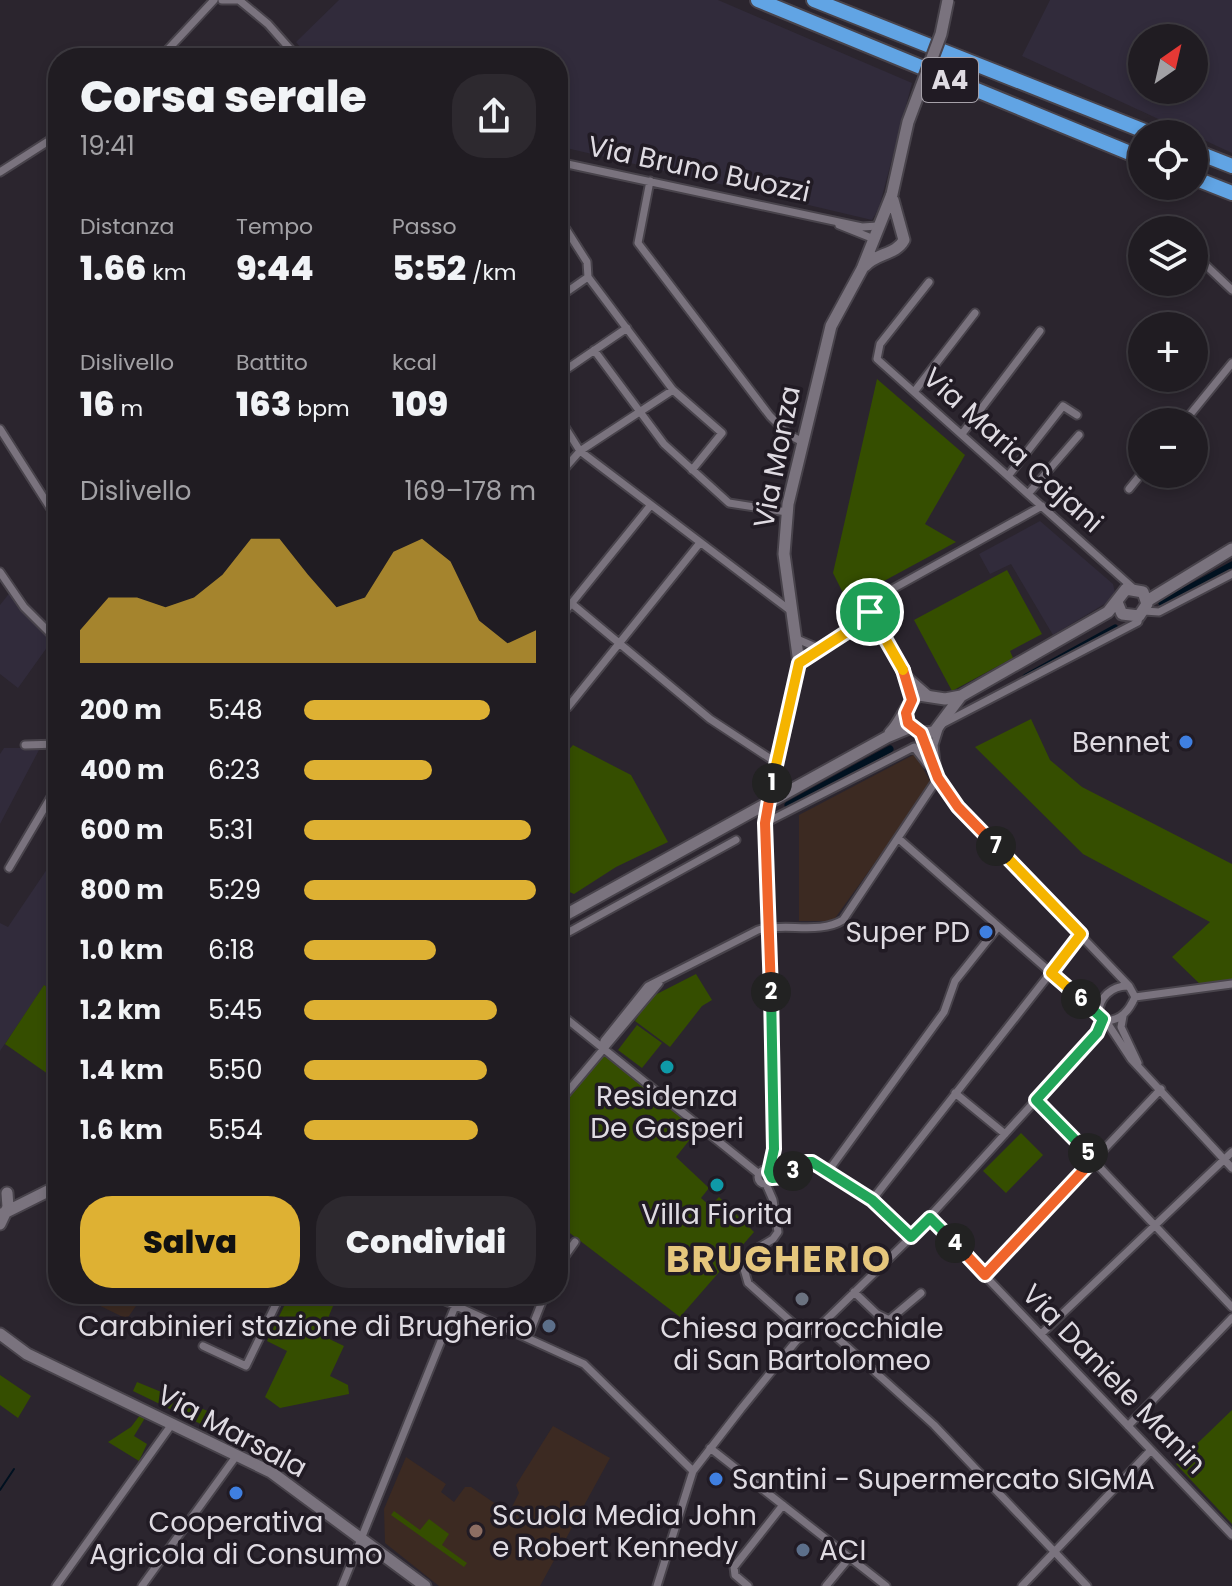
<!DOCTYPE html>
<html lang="it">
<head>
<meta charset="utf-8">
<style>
  body { margin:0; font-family:Poppins,sans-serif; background:#2d292f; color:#f1f3f6; height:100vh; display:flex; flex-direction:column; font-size:30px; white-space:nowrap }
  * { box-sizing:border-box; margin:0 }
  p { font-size:26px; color:#a2a1a5 }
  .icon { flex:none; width:44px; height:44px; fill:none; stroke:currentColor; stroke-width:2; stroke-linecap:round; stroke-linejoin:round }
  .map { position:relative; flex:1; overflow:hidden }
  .side { position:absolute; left:48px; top:48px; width:520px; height:1256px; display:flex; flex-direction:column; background:#201c22; border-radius:32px; box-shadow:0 4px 12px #0003,0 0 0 2px #3d3a40 }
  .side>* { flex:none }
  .needle { width:52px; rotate:34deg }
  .controls { position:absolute; left:1128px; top:24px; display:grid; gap:16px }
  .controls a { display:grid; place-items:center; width:80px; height:80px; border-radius:50%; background:#201c22; box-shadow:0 4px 12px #0003,0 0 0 2px #3d3a40; font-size:40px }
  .pin { position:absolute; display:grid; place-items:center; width:68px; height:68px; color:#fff; margin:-34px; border:4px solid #fff; border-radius:50%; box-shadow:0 2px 8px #0007 }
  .km { position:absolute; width:40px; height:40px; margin:-20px; border-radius:50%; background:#222; color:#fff; font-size:22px; line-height:40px; text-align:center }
  .round { display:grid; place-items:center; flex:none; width:84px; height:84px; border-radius:32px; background:#2d292f }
  .summary { display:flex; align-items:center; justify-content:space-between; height:136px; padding:0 32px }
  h1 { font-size:44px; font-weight:800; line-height:60px }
  .metrics { display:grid; grid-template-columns:repeat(3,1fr); gap:12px; height:136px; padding:8px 32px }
  .metrics div { display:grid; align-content:center }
  .metrics b { font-size:34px; font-weight:800 }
  .metrics small { font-size:22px; font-weight:400 }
  .metrics p { font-size:22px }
  .chart { height:224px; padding:16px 32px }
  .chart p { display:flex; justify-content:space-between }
  .chart svg { width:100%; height:144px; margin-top:8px; fill:#deb133; opacity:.7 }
  .cta { display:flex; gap:16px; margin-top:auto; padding:16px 32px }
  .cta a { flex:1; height:92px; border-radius:32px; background:#deb133; color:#111; font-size:32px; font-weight:800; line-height:92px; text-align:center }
  .cta a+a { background:#2d292f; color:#f1f3f6 }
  ul { padding:0 32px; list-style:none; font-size:26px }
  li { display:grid; grid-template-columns:128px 96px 1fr; align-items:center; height:60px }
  li i { height:20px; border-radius:10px; background:#deb133 }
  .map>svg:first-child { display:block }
  .industrial { fill:#312b3b; fill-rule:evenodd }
  .education { fill:#3c2a22 }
  .green { fill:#354e00 }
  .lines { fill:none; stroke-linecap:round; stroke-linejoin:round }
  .stream { stroke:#001120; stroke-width:2 }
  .canal { stroke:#001120; stroke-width:7 }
  .street-casing { stroke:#48434b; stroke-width:11 }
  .secondary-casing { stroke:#48434b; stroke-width:15 }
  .highway-casing { stroke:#48434b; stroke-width:18 }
  .street { stroke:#7a737e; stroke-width:7 }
  .secondary { stroke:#7a737e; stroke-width:11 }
  .highway { stroke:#61a4e4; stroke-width:14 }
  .secondary-bridge-casing { stroke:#48434b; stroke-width:15; stroke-linecap:butt }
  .secondary-bridge { stroke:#7a737e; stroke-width:11 }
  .split-1-casing { stroke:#fff; stroke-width:16 }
  .split-2-casing { stroke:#fff; stroke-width:16 }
  .split-3-casing { stroke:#fff; stroke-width:16 }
  .split-4-casing { stroke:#fff; stroke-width:16 }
  .split-5-casing { stroke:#fff; stroke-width:16 }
  .split-6-casing { stroke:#fff; stroke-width:16 }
  .split-7-casing { stroke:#fff; stroke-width:16 }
  .split-8-casing { stroke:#fff; stroke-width:16 }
  .split-9-casing { stroke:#fff; stroke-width:16 }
  .split-1 { stroke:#f5b400; stroke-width:10 }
  .split-2 { stroke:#f0652b; stroke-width:10 }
  .split-3 { stroke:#22a559; stroke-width:10 }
  .split-4 { stroke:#22a559; stroke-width:10 }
  .split-5 { stroke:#f0652b; stroke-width:10 }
  .split-6 { stroke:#22a559; stroke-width:10 }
  .split-7 { stroke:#f5b400; stroke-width:10 }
  .split-8 { stroke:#f0652b; stroke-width:10 }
  .split-9 { stroke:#f5b400; stroke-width:10 }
  .shop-dot { fill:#3f7fe0; stroke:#211b24; stroke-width:3 }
  .culture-dot { fill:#0f9aa8; stroke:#211b24; stroke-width:3 }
  .worship-dot { fill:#6b7280; stroke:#211b24; stroke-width:3 }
  .service-dot { fill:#5c6f8a; stroke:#211b24; stroke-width:3 }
  .education-dot { fill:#8d6e63; stroke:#211b24; stroke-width:3 }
  .labels { text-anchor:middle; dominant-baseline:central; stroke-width:7; stroke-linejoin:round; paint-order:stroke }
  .shield { fill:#211b24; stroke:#a6a1a9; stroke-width:2 }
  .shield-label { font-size:26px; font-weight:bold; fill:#dfdbe2 }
  .street-label { font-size:28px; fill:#dfdbe2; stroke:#211b24 }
  .poi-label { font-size:28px; fill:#dfdbe2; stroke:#211b24 }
  .district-label { font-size:36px; font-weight:bold; letter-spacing:2px; fill:#e5c67c; stroke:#211b24 }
</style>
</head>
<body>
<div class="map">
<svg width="1232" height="1586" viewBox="0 0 1232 1586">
  <rect width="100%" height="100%" fill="#2b252e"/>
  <path class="industrial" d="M 339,0 L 718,0 L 912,83 L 879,208 L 872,220 L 558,146 L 558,58 L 309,58 L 296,42 Z
    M 1050,0 L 1232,0 L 1232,153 L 1022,56 ZM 1194,38 L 1194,90 L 1142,90 L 1142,38 Z
    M 1040,521 L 1113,584 L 1116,597 L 1053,635 L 1011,564 L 990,574 L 979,554 Z
    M 11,591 L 53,639 L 18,688 L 0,674 L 0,605 Z
    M 4,748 L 40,748 L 0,824 L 0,754 Z
    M 58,853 L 58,995 L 44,986 L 0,1051 L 0,923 L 8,927 Z"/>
  <path class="education" d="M 915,754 L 930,781 L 928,789 L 833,921 L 799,921 L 799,815 Z
    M 76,1294 L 144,1294 L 127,1319 Z
    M 553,1426 L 610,1458 L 540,1586 L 439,1586 L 385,1543 L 384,1509 L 406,1457 L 446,1484 L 441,1492 L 454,1502 L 465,1487 L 471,1487 L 509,1513 L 519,1493 L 516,1485 Z"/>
  <path class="green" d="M 877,379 L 965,455 L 925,524 L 956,542 L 847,601 L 833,573 Z
    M 1007,570 L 1042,634 L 1010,651 L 1013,658 L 952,691 L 914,620 Z
    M 1031,719 L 1050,760 L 1082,787 L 1232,864 L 1232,982 L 1203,987 L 1172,957 L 1210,922 L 1083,854 L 975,747 Z
    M 573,745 L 631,775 L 668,842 L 616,867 L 574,894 L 558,887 L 558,762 Z
    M 696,974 L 712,1000 L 702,1006 L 670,1047 L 635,1021 L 651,997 Z
    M 44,985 L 58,995 L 58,1081 L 5,1044 Z
    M 637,1025 L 662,1043 L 642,1068 L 618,1050 Z
    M 606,1053 L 699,1128 L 676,1157 L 709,1188 L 701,1198 L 710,1206 L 719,1197 L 754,1232 L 680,1317 L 558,1224 L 558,1110 Z
    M 1021,1133 L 1043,1155 L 1006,1193 L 983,1171 Z
    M 290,1294 L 338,1294 L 321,1335 L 344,1346 L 330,1376 L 348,1385 L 349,1394 L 280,1408 L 265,1397 L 287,1351 L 267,1341 Z
    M 0,1375 L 31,1396 L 18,1418 L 0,1405 Z
    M 137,1382 L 215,1414 L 209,1428 L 133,1391 Z
    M 1232,1410 L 1232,1524 L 1176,1464 Z
    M 140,1415 L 145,1418 L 134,1436 L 147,1444 L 139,1461 L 108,1442 L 131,1427 Z
    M 394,1511 L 420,1530 L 429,1519 L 449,1534 L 442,1545 L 467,1563 L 464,1567 L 391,1515 Z"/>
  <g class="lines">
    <path class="stream" d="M 0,1490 L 14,1469"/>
    <path class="canal" d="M 1162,603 L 1232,565
      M 1026,677 L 1115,628
      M 788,805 L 890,749"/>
    <g class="street-casing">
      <path id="street" d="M 222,0 L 237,0
        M 239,0 L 268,24 L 298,58
        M 160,58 L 214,0
        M 558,162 L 862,227 L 878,226
        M 0,172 L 58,135
        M 650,181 L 638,243 L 770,416 L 789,435 L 803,442
        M 839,225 L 874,239
        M 566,229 L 587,262 L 588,277 L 673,390 L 722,433 L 692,470
        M 1194,254 L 1232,290
        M 929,282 L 880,344 L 877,359 L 1133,588
        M 558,298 L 588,277
        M 594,350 L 664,444 L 729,503 L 787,512
        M 558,375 L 627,328
        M 914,392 L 975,313
        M 558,416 L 580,451 L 791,611
        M 1184,422 L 1232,363
        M 0,429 L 58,520
        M 962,434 L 1040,331
        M 558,476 L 580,451 L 673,390
        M 1008,476 L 1063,406 L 1077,415
        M 1129,489 L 1142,473
        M 1028,494 L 1079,435
        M 0,572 L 24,607 L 58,641
        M 571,603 L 710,719 L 777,763
        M 1144,611 L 1159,612 L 1232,574
        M 870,612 L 905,674 L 928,694
        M 558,620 L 650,506
        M 797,639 L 818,648
        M 799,663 L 853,628 L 887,592 L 1042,506
        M 906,676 L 912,700
        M 568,707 L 699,544
        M 944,723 L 1138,622 L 1139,616
        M 921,733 L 932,767 L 958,807 L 1129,986
        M 25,745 L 58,744
        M 937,772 L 934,745 L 939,729
        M 768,804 L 765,828 L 774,1149 L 769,1172
        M 765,823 L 914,747 L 927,764
        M 899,839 L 1106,1021 L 1131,1059 L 1232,1168
        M 9,868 L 58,785
        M 558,938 L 736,840
        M 54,988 L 58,990
        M 1135,997 L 1232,984
        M 558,1012 L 759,1174
        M 1099,1014 C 1098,998 1112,985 1129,986 L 1135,997 C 1129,1011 1121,1020 1106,1021
        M 1123,1016 L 1121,1027 L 1138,1063
        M 603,1047 L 604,1041 L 648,986 L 758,930 C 785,922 819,935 843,920 L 938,778
        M 955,1093 L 1005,1134
        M 1036,1100 L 1232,1307
        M 558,1103 L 659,983
        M 829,1170 L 944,1012 L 955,981 L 998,927
        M758 1177a7 7 0 1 1 14 0a7 7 0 1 1-14 0Z
        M 772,1178 C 789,1179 796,1161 812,1162 L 872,1200 L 911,1237
        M 766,1184 L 773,1200 L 778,1232 L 773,1239 L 748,1254 L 744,1269 L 748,1283 L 805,1334
        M 872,1200 L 1081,934
        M 930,1218 L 1232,1535
        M 558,1266 L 575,1242
        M 985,1275 L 1161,1089
        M 854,1292 L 877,1314 L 889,1320 L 921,1293
        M 430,1294 L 584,1364 L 693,1471
        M 822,1324 L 934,1425 L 1087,1586
        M 1041,1334 L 1232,1152
        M 528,1337 L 545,1294
        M 203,1346 L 246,1366 L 281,1294
        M 1128,1426 L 1232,1318
        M 710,1448 L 886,1586
        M 56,1586 L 172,1424
        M 142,1586 L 237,1455
        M 342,1586 L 460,1294
        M 657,1586 L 693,1471 L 741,1409 L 797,1340 L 822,1324 L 911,1237 L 1097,1033 L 1103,1019
        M 748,1586 L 735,1575 L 734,1567 L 783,1505
        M 826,1586 L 850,1557
        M 1022,1586 L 1151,1450"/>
    </g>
    <g class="secondary-casing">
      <path id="secondary" d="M 865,266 C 876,253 896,255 904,240 L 893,200
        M 1147,601 L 1232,549
        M 908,724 L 921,733 L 934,732 L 961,696
        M 890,733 C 902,721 905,704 919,695 L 945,699 L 961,696 L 1108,612 L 1126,589 L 1143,592 L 1147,604 L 1139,616 L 1122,614 L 1117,602
        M 768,804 L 799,663 L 784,554 L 788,504 L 831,326 L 862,269 L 892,194
        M 558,919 L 887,737 L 911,727
        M 0,1215 L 58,1186
        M 0,1224 L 8,1207 L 7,1193
        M 0,1334 L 27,1354 L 271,1472 L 425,1586"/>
    </g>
    <g class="highway-casing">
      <path id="highway" d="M 758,0 L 1142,158
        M 814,0 L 1152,134
        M 1194,151 L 1232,166
        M 1194,178 L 1232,193"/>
    </g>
    <use href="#street" class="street"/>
    <use href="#secondary" class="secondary"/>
    <use href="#highway" class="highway"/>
    <g class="secondary-bridge-casing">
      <path id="secondary-bridge" d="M 892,194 L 908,122 L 941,34 L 948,0"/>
    </g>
    <use href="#secondary-bridge" class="secondary-bridge"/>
  </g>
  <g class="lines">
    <g class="split-1-casing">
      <path id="split-1" d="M 772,783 L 799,663 L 853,628 L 870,612"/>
    </g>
    <g class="split-2-casing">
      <path id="split-2" d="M 771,992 L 765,823 L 772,783"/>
    </g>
    <g class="split-3-casing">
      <path id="split-3" d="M 771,992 L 774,1149 L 769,1172 L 772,1178 L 784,1177 L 793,1171"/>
    </g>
    <g class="split-4-casing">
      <path id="split-4" d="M 793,1171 L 803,1162 L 812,1162 L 872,1200 L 911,1237 L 930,1218 L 955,1243"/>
    </g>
    <g class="split-5-casing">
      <path id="split-5" d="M 955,1243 L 985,1275 L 1094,1159 L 1088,1153"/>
    </g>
    <g class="split-6-casing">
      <path id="split-6" d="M 1081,999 L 1103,1019 L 1097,1033 L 1036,1100 L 1088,1153"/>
    </g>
    <g class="split-7-casing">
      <path id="split-7" d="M 996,846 L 1081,934 L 1051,973 L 1081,999"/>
    </g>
    <g class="split-8-casing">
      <path id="split-8" d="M 903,670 L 912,700 L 906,713 L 908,723 L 921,733 L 938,778 L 958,807 L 996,846"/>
    </g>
    <g class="split-9-casing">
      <path id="split-9" d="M 870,612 L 903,670"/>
    </g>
    <use href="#split-1" class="split-1"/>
    <use href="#split-2" class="split-2"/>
    <use href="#split-3" class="split-3"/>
    <use href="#split-4" class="split-4"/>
    <use href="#split-5" class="split-5"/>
    <use href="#split-6" class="split-6"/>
    <use href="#split-7" class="split-7"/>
    <use href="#split-8" class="split-8"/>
    <use href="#split-9" class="split-9"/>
  </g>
  <g class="shop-dot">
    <circle cx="1186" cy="742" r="8"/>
    <circle cx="986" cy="932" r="8"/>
    <circle cx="716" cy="1479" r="8"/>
    <circle cx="236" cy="1493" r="8"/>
  </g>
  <g class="culture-dot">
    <circle cx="667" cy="1067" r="8"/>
    <circle cx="717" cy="1185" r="8"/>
  </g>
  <circle class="worship-dot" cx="802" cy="1299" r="8"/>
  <g class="service-dot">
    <circle cx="549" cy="1326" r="8"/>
    <circle cx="803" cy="1550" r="8"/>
  </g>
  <circle class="education-dot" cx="476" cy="1531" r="8"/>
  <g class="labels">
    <rect class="shield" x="922" y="58" width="56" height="44" rx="6"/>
    <g class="shield-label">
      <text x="950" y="80">A4</text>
    </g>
    <g class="street-label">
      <text transform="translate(699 169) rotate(12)">Via Bruno Buozzi</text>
      <text transform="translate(1013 450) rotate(42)">Via Maria Cajani</text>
      <text transform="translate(777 457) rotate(-79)">Via Monza</text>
      <text transform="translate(1114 1379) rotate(46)">Via Daniele Manin</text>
      <text transform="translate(232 1431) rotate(28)">Via Marsala</text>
    </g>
    <g class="poi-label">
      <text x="1170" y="742" text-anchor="end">Bennet</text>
      <text x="970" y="932" text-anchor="end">Super PD</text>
      <text x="667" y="1096">Residenza<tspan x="667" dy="32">De Gasperi</tspan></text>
      <text x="717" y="1214">Villa Fiorita</text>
      <text x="533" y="1326" text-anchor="end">Carabinieri stazione di Brugherio</text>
      <text x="802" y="1328">Chiesa parrocchiale<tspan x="802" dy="32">di San Bartolomeo</tspan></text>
      <text x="732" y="1479" text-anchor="start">Santini - Supermercato SIGMA</text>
      <text x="492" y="1515" text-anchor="start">Scuola Media John<tspan x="492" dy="32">e Robert Kennedy</tspan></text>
      <text x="236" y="1522">Cooperativa<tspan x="236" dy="32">Agricola di Consumo</tspan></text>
      <text x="819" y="1550" text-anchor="start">ACI</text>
    </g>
    <g class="district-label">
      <text x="779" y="1259">BRUGHERIO</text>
    </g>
  </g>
</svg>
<div class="controls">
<a><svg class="needle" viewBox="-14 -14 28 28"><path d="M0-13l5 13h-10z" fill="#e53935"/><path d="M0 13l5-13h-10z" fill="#a2a1a5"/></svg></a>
<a><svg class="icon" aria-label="locate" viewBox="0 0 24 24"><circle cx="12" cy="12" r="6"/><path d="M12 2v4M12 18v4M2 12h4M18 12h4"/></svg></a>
<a><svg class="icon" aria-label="layers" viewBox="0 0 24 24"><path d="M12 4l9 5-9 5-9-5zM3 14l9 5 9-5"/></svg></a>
<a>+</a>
<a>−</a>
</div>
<div class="pin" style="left:870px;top:612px;background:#1e9e55"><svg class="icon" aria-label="arrive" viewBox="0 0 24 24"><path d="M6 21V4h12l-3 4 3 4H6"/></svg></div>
<b class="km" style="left:772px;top:783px">1</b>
<b class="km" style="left:771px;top:992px">2</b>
<b class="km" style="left:793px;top:1171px">3</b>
<b class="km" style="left:955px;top:1243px">4</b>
<b class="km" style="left:1088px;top:1153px">5</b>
<b class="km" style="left:1081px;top:999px">6</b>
<b class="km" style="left:996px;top:846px">7</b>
<section class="side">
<div class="summary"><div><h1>Corsa serale</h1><p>19:41</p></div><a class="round"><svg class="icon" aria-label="share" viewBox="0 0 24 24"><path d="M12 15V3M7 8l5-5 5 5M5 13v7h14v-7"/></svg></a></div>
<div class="metrics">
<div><p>Distanza</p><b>1.66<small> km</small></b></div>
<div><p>Tempo</p><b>9:44</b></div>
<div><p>Passo</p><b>5:52<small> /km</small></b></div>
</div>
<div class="metrics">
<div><p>Dislivello</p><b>16<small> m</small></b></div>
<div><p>Battito</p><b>163<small> bpm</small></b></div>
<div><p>kcal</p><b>109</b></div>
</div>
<div class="chart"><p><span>Dislivello</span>169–178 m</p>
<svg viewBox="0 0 160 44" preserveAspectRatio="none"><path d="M0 44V34L10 24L20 24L30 27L40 24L50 17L60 6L70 6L80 17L90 27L100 24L110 10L120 6L130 13L140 31L150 38L160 34V44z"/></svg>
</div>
<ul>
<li><b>200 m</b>5:48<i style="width:80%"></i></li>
<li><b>400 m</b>6:23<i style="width:55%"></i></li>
<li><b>600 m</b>5:31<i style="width:98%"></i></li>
<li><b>800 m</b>5:29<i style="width:100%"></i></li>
<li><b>1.0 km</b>6:18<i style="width:57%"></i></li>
<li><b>1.2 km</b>5:45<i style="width:83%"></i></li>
<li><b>1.4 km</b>5:50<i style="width:79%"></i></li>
<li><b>1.6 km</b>5:54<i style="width:75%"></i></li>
</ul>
<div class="cta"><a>Salva</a><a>Condividi</a></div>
</section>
</div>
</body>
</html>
